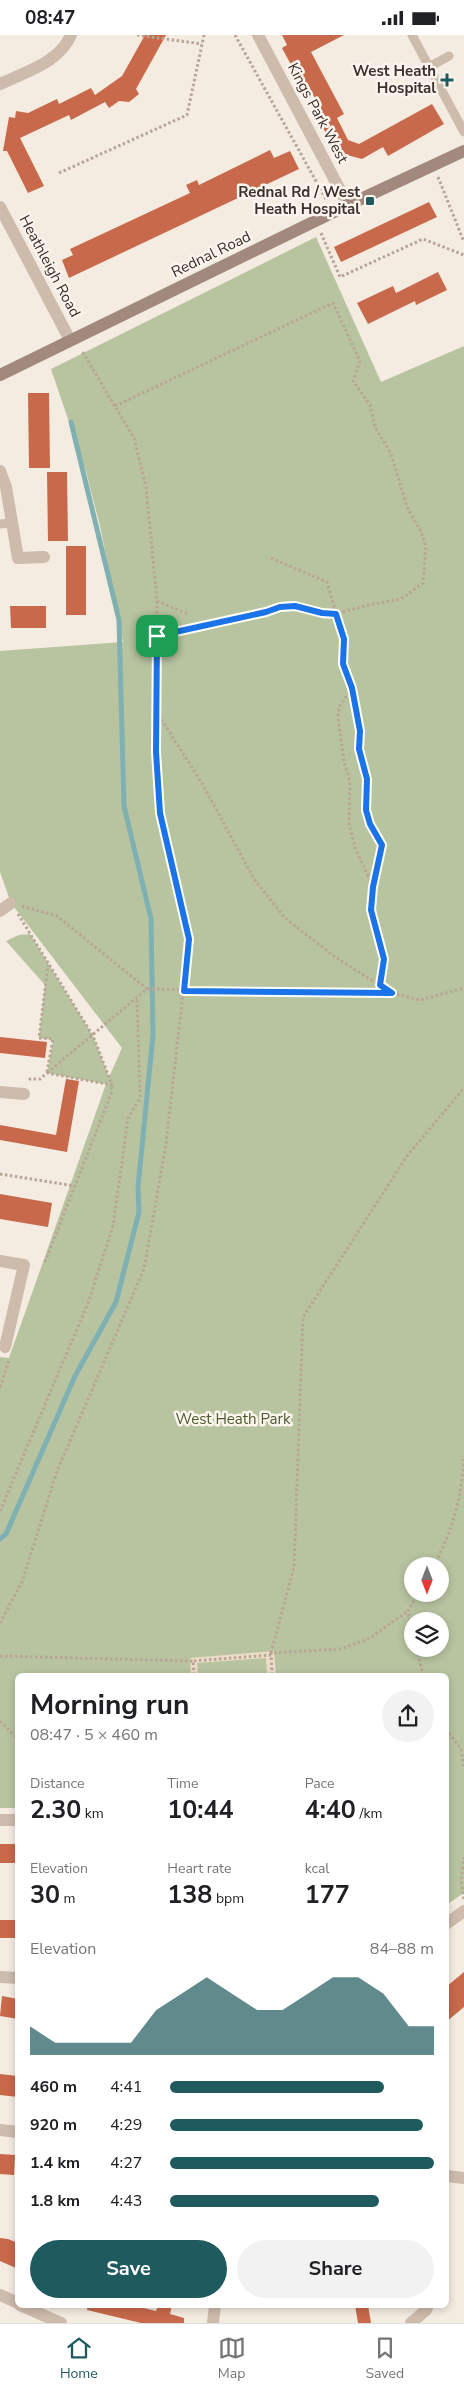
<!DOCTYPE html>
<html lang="en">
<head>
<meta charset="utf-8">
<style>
  body { margin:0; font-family:"Nunito Sans",sans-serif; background:#f2f2f2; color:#202124; height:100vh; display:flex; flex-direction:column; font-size:19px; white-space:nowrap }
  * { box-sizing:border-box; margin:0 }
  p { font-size:16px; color:#757577 }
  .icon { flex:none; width:28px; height:28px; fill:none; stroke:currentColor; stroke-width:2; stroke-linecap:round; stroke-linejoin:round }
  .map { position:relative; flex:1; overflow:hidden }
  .details { position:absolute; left:15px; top:1638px; width:434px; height:635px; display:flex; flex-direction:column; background:#fff; border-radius:8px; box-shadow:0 2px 8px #0003 }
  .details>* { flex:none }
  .needle { width:32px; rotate:180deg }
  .controls { position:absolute; left:404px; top:1522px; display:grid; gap:10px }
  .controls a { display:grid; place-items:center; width:45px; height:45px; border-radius:50%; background:#fff; box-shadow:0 2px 8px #0003; font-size:25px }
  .pin { position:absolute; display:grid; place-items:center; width:42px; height:42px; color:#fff; margin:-21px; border-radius:10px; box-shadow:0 2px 8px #0006 }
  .round { display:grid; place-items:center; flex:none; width:52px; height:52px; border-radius:26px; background:#f2f2f2 }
  .summary { display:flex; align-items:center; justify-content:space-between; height:85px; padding:0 15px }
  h1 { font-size:28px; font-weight:700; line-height:38px }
  .figures { display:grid; grid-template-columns:repeat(3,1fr); gap:8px; height:85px; padding:5px 15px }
  .figures div { display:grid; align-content:center }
  .figures b { font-size:25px; font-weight:700 }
  .figures small { font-size:14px; font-weight:400 }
  .figures p { font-size:14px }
  .chart { height:140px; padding:10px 15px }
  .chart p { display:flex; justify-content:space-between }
  .chart svg { width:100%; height:90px; margin-top:5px; fill:#1f5a5e; opacity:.7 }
  .primary-button { display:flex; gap:10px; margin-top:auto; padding:10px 15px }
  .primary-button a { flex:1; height:58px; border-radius:30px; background:#1f5a5e; color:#fff; font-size:20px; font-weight:700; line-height:58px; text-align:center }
  .primary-button a+a { background:#f2f2f2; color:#202124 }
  ul { padding:0 15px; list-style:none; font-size:16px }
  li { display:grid; grid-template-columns:80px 60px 1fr; align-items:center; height:38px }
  li i { height:12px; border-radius:6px; background:#1f5a5e }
  .status { display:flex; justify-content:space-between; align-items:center; height:35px; padding:0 25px; background:#fff; direction:ltr }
  .status svg { height:14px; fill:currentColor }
  .tabs { display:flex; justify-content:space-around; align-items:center; height:70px; border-top:1px solid #e0e0e0; background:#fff; font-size:14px; color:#757577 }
  .tabs a { display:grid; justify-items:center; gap:2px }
  .tabs .selected { color:#1f5a5e }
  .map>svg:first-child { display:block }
  .green { fill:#b8c4a0; fill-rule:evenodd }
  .plaza { fill:#ecdcc8 }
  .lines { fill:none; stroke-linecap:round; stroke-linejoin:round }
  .stream { stroke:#7fb0b2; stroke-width:5 }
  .building { fill:#c8694b }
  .path { stroke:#b9a596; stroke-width:3; stroke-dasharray:2.5 2.5; stroke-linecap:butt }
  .lane { stroke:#cdbbac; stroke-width:9 }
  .street { stroke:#cdbbac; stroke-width:12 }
  .secondary { stroke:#a18a7d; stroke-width:12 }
  .route-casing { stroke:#fff; stroke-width:10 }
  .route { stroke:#1a73e8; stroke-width:6 }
  .poi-dot { fill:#1f5a5e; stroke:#fbf5ee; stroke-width:2 }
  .labels { text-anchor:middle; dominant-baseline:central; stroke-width:5; stroke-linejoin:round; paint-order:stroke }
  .poi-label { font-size:15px; font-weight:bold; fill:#3b302b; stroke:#fbf5ee; text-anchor:end }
  .street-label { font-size:15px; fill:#3b302b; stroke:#fbf5ee }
  .park-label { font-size:15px; fill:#4a5a2e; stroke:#fbf5ee }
</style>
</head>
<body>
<div class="status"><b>08:47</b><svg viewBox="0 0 49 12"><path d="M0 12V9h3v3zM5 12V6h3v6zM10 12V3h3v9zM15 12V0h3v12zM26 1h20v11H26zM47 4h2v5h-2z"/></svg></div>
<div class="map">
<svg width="464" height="2288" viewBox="0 0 464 2288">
  <rect width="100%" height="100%" fill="#f4ebe1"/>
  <path class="green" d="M 316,202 L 381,347 L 464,311 L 464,1858 L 446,1870 L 446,1640 L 18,1640 L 17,1773 L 0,1773 L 0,1322 L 9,1323 L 106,1049 L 47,1038 L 53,1005 L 39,1003 L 45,950 L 6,906 L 19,900 L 30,899 L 93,1001 L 109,1042 L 122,1013 L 11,868 L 0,837 L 0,616 L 123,607 L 100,491 L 86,437 L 51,334 ZM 412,1531 L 440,1531 L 440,1559 L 412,1559 ZM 412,1586 L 440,1586 L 440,1614 L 412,1614 Z"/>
  <path class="plaza" d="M 274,1616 L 276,1640 L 267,1640 L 266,1623 L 197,1628 L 198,1640 L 191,1640 L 190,1623 Z"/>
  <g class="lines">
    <path class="stream" d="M 0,1504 L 6,1499 L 75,1341 L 116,1267 L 139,1177 L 138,1152 L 153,1000 L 151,884 L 124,771 L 119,585 L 71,387"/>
  </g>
  <path class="building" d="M 145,0 L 166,0 L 136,54 L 139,59 L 129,67 L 119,66 L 109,73 L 105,67 L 71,85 L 69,80 L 20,103 L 44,151 L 28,158 L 7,116 L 3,116 L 9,82 L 15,83 L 16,76 L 28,78 L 57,64 L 59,69 L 91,53 L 95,60 L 122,41 Z
    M 282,0 L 344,0 L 311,17 L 344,79 L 337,83 L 348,105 L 359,109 L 432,69 L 444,89 L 388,121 L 383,112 L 362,124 L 336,117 L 315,78 L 321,75 L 309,52 L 304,54 L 282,13 L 287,10 Z
    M 270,115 L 274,123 L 290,116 L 299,134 L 69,243 L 62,225 L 73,220 L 70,214 L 190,158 L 186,150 L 197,145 L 199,150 Z
    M 429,167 L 437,182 L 341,227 L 334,212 Z
    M 438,237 L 447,255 L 416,270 L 415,266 L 368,289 L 357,268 L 393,251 L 396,258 Z
    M 28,358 L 49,358 L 50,433 L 29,433 Z
    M 47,437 L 67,437 L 68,506 L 48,506 Z
    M 66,511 L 86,511 L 86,580 L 66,580 Z
    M 10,571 L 46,571 L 46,593 L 11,593 Z
    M 0,1002 L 47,1007 L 45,1023 L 0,1018 Z
    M 66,1044 L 79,1046 L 67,1117 L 0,1105 L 0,1090 L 56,1100 Z
    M 0,1159 L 52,1168 L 48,1192 L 0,1184 Z
    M 0,1809 L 18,1809 L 18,1828 L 0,1828 Z
    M 0,1885 L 18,1885 L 18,1903 L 0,1903 Z
    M 464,1937 L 464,1972 L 446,1987 L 446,1952 Z
    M 2,1961 L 18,1964 L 18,1984 L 0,1981 Z
    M 0,2039 L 18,2041 L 18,2062 L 0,2060 Z
    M 0,2119 L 15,2120 L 14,2140 L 0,2139 Z
    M 0,2203 L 8,2204 L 18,2208 L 18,2234 L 0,2226 Z
    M 88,2270 L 131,2270 L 156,2276 L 158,2270 L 172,2270 L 170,2279 L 184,2283 L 184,2288 L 141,2288 L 87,2275 Z
    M 355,2270 L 368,2270 L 371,2288 L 358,2288 Z"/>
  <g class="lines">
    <path class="path" d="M 137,0 L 202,9
      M 235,0 L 327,166
      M 59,138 L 187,80 L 204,0
      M 438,142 L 464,207
      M 321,198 L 340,242 L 423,204 L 464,220
      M 115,371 L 333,268 L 360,326 L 353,346 L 370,370 L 375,392 L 391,419 L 407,472 L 421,497 L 426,511 L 423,548 L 401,564 L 364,571 L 336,579 L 322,578 L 295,571 L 280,572 L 266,577 L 157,601
      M 271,523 L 327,547 L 344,604 L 343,629 L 352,653 L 360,696 L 359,714 L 367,744 L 366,775 L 370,789 L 382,810 L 373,852
      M 157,566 L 188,579
      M 352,653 L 339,672 L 338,682 L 344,727 L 350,747 L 349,789 L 355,812 L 373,852 L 371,875 L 384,925 L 380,950
      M 156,676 L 203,750 L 254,844 L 285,883 L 335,922 L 392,958
      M 22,871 L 57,881 L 147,954 L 47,1038
      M 18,879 L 93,1001 L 112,1050 L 47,1038 L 40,1044 L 30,1044 L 29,1046
      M 147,954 L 392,958 L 420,965 L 464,953
      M 47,1037 L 53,1004 L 39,1003 L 48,930
      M 0,1139 L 75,1151
      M 45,1227 L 111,1059 L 112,1050
      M 0,1352 L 9,1325
      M 0,1476 L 88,1268 L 113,1191 L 128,1083 L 140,1063 L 137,963
      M 433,1531 C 452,1499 462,1461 464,1424
      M 0,1588 L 22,1547 L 57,1436 L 144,1234 L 166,1109 L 189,904 L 160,778 L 156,717 L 157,566 L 146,452 L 134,403 L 82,316
      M 412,1596 L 408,1576 L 418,1559
      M 417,1614 L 423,1640
      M 271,1618 L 294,1532 L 303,1282 L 407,1121 L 464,1053
      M 0,1621 L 193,1626
      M 194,1640 L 193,1626 L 271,1620
      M 272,1640 L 271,1618 L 341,1614 L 370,1603 L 408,1576
      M 0,1686 L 18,1704
      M 446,1694 L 461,1714 L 464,1733
      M 464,1864 L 461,1845 L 464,1822"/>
    <path class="lane" d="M 412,0 L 464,97
      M 429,32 L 449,21
      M 0,489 L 12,488"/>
    <path class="street" d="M 258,0 L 348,170
      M 0,49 C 25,37 59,28 71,0
      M 0,172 L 70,305
      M 0,436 L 6,452 L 18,523 L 44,522
      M 0,876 L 11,868
      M 0,1057 L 24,1059
      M 0,1226 L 24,1230 L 5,1312
      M 0,1785 L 18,1785
      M 446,1889 L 464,1876
      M 0,1942 L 18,1943
      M 0,2095 L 18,2097
      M 446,2141 L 464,2143
      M 0,2260 L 18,2268
      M 20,2270 L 61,2288
      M 213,2288 L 215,2270
      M 411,2288 L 426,2275 L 428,2270"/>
    <path class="secondary" d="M 0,340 L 348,170 L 464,116"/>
  </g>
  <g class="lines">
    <g class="route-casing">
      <path id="route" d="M 295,571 L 322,578 L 336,579 L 344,604 L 343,629 L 352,653 L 360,696 L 359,714 L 367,744 L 366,775 L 370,789 L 382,810 L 373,852 L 371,875 L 384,924 L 380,950 L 392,958 L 184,956 L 189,904 L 160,778 L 156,717 L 157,601 L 266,577 L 280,572 Z"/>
    </g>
    <use href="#route" class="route"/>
  </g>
  <g class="poi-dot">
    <path d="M444.5 37.5h5v5h5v5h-5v5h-5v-5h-5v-5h5z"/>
    <rect x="365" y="161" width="10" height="10" rx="2.5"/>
  </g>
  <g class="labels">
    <g class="poi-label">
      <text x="436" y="36">West Heath<tspan x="436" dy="17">Hospital</tspan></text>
      <text x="360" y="157">Rednal Rd / West<tspan x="360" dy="17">Heath Hospital</tspan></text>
    </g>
    <g class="street-label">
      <text transform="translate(318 78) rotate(62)">Kings Park West</text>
      <text transform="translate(211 219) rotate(-26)">Rednal Road</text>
      <text transform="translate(50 231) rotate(62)">Heathleigh Road</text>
    </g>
    <g class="park-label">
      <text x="233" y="1384">West Heath Park</text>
    </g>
  </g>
</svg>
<div class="controls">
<a><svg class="needle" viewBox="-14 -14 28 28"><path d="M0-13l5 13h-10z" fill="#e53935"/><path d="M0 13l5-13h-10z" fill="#757577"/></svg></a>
<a><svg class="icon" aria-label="layers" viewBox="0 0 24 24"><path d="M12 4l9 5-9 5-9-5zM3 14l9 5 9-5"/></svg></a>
</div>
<div class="pin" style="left:157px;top:601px;background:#1e9e55"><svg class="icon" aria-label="arrive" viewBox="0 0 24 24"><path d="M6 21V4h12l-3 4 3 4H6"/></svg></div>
<section class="details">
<div class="summary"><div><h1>Morning run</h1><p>08:47 · 5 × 460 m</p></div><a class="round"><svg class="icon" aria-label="share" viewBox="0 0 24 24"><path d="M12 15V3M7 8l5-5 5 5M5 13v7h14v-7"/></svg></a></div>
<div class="figures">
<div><p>Distance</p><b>2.30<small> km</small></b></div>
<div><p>Time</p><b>10:44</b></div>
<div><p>Pace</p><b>4:40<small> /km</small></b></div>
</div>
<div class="figures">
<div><p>Elevation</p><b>30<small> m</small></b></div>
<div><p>Heart rate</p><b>138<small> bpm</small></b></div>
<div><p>kcal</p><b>177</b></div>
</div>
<div class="chart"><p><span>Elevation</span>84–88 m</p>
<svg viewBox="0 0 160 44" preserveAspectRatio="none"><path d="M0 44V30L10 38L20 38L30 38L40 38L50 22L60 14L70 6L80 14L90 22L100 22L110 14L120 6L130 6L140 14L150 30L160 30V44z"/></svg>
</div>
<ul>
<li><b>460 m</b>4:41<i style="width:81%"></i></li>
<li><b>920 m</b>4:29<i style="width:96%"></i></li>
<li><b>1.4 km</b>4:27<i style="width:100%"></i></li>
<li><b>1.8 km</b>4:43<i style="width:79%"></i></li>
</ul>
<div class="primary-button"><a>Save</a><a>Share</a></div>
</section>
</div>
<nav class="tabs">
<a class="selected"><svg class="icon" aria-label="home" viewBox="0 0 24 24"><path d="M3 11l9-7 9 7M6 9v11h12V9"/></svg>Home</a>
<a><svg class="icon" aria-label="map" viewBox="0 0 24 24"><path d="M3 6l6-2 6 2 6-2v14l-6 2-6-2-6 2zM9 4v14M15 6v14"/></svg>Map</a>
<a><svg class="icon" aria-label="saved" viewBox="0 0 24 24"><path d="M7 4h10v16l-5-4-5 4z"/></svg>Saved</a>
</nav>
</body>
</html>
